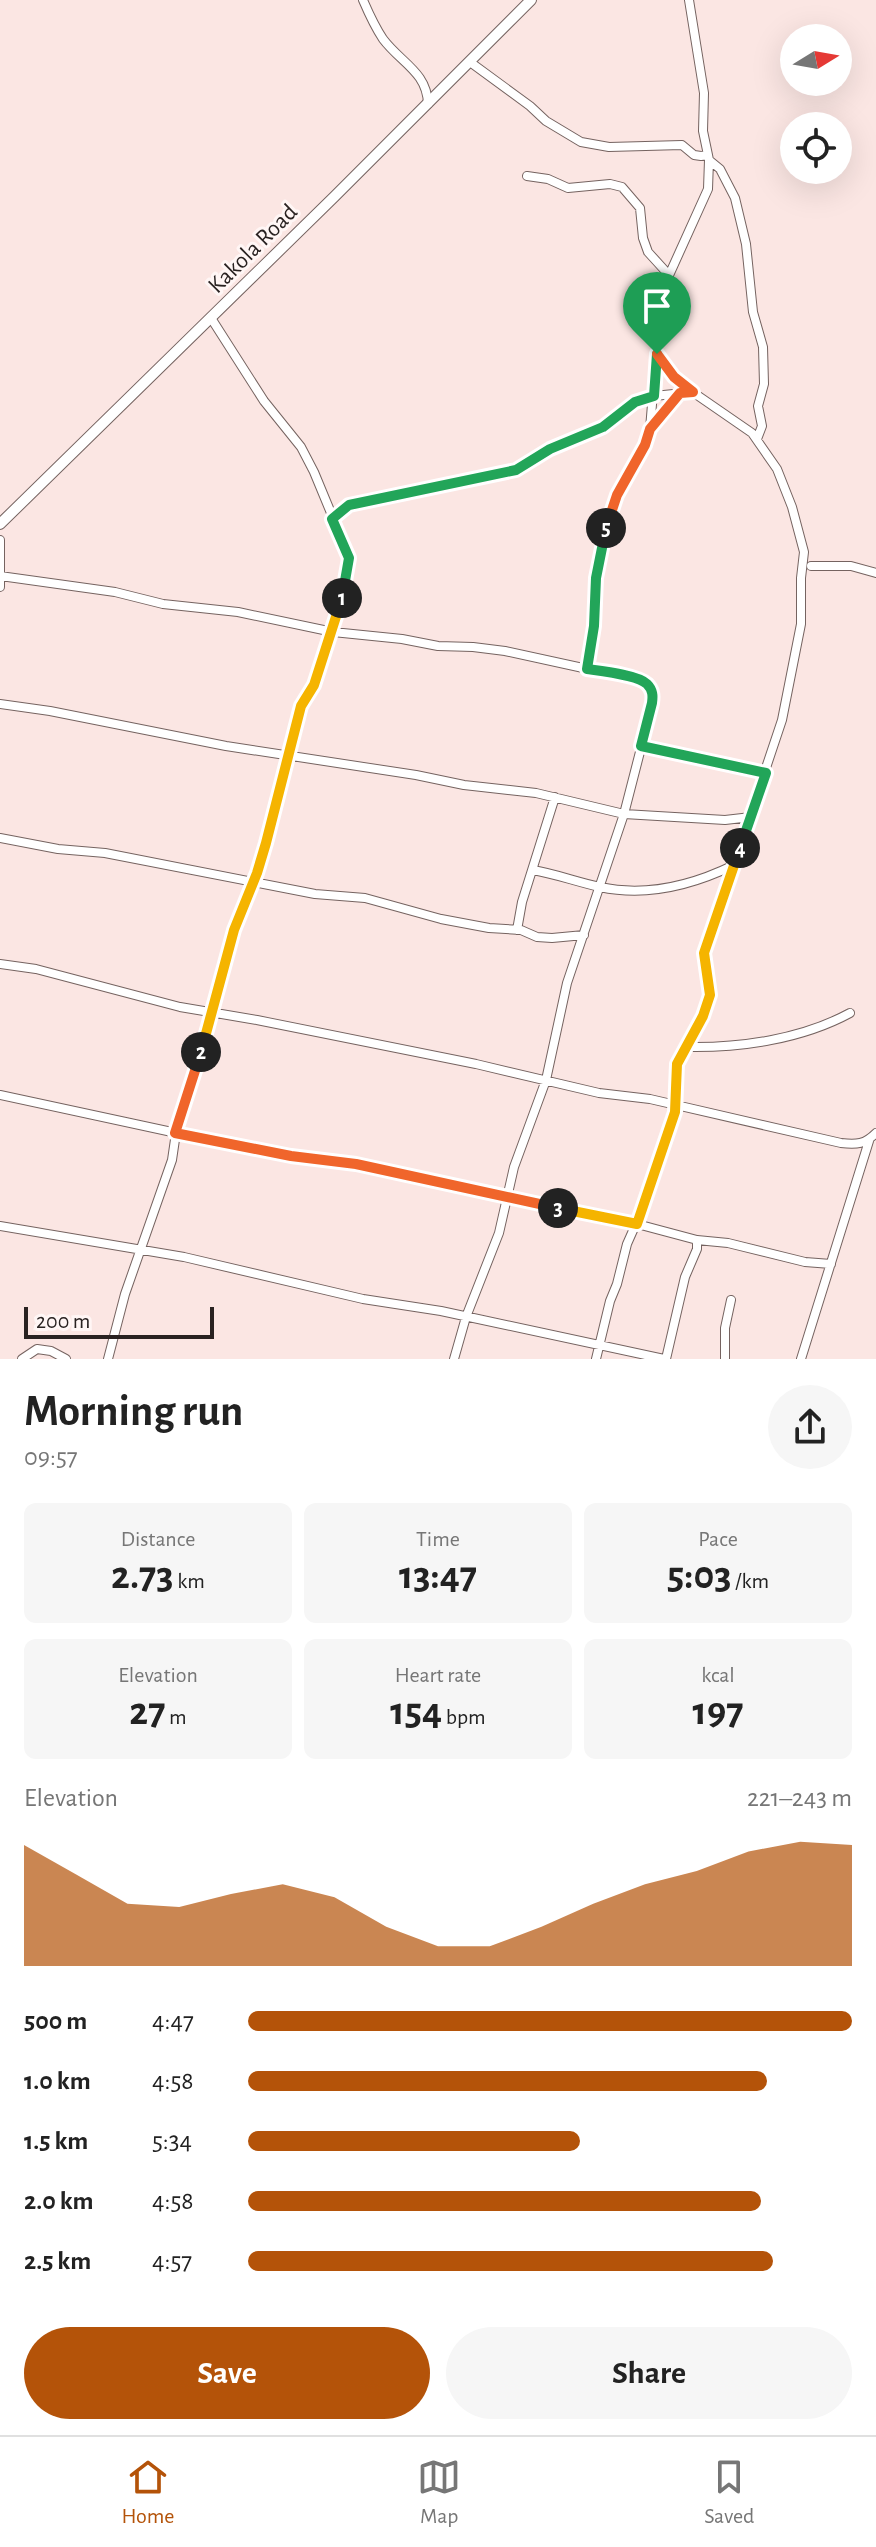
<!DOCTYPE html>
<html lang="en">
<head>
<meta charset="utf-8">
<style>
  body { margin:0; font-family:"Alegreya Sans",sans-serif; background:#f6f6f6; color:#222; height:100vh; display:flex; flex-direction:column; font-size:30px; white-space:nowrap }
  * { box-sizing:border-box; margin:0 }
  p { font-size:26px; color:#767676 }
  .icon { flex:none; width:44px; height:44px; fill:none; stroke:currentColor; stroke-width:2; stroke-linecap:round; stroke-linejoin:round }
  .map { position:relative; height:1359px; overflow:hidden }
  .drawer { display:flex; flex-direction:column; background:#fff; flex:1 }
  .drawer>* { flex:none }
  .needle { width:52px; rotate:79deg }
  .tools { position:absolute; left:780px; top:24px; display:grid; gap:16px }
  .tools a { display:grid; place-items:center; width:72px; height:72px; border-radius:50%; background:#fff; box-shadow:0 8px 32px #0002; font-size:40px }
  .scale { position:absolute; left:24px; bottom:20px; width:190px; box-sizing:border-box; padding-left:8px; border:4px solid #292221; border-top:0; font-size:22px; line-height:28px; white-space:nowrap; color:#292221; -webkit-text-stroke:6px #fff6f5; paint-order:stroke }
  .pin { position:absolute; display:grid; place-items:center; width:68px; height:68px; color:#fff; margin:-82px -34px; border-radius:50% 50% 50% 0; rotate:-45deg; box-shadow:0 0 8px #0007 }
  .pin .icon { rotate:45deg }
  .km { position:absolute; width:40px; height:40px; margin:-20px; border-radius:50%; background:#222; color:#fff; font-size:22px; line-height:40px; text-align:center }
  .round { display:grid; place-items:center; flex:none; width:84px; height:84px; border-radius:42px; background:#f6f6f6 }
  .summary { display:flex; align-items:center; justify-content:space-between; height:136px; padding:0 24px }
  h1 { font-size:44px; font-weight:700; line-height:60px }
  .metrics { display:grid; grid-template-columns:repeat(3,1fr); gap:12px; height:136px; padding:8px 24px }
  .metrics div { display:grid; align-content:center; border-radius:12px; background:#f6f6f6; text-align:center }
  .metrics b { font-size:40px; font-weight:700 }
  .metrics small { font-size:22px; font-weight:400 }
  .metrics p { font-size:22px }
  .chart { height:224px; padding:16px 24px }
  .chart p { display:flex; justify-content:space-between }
  .chart svg { width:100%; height:144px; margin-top:8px; fill:#b45309; opacity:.7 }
  .button { display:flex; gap:16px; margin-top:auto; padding:16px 24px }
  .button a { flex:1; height:92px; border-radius:48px; background:#b45309; color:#fff; font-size:32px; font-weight:700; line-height:92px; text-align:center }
  .button a+a { background:#f6f6f6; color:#222 }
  ul { padding:0 24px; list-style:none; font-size:26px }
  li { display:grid; grid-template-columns:128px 96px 1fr; align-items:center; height:60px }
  li i { height:20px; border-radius:10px; background:#b45309 }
  .menu { display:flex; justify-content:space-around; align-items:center; height:112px; border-top:2px solid #e0e0e0; background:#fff; font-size:22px; color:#767676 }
  .menu a { display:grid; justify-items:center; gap:4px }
  .menu .selected { color:#b45309 }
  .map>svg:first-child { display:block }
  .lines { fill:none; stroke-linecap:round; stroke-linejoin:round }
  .minor-casing { stroke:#756360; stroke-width:10 }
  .major-casing { stroke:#756360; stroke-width:12 }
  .minor { stroke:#fff; stroke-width:8 }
  .major { stroke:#fff; stroke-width:10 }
  .split-1-casing { stroke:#fff; stroke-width:16 }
  .split-2-casing { stroke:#fff; stroke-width:16 }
  .split-3-casing { stroke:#fff; stroke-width:16 }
  .split-4-casing { stroke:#fff; stroke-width:16 }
  .split-5-casing { stroke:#fff; stroke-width:16 }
  .split-6-casing { stroke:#fff; stroke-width:16 }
  .split-1 { stroke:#22a559; stroke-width:10 }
  .split-2 { stroke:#f5b400; stroke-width:10 }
  .split-3 { stroke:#f0652b; stroke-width:10 }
  .split-4 { stroke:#f5b400; stroke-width:10 }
  .split-5 { stroke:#22a559; stroke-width:10 }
  .split-6 { stroke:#f0652b; stroke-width:10 }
  .labels { text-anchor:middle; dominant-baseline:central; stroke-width:6; stroke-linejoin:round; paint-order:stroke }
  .street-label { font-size:24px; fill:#292221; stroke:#fff6f5 }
</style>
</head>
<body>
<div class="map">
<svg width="876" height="1359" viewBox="0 0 876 1359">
  <rect width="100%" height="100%" fill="#fbe6e3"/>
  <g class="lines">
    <g class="minor-casing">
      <path id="minor" d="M 363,0 C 369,14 375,27 383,39 C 401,63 427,72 428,104
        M 689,0 L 704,93 L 703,131 L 708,155 L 709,160 L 720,169 L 735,198 L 746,244 L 753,312 L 763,347 L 764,384 L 758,406 L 762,426 L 757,439
        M 470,62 L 530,106 L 546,121 L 581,142 L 609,147 L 682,145 L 694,155 L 701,156 L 708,155
        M 527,176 L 548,179 L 568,188 L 610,184 L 622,187 L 640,208 L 643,238 L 648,252 L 668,274
        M 650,429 L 680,393
        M 332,519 L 349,505 L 516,470 L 550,449 L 603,427 L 635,402 L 654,396 L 693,392
        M 0,540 L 0,587
        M 811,566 L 851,566 L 876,573
        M 0,576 L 115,592 L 163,604 L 238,612 L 333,632 L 402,639 L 438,646 L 473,647 L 505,651 L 638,680 C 654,686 653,698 650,713 L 624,814 L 567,983 L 546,1080 L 514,1167 L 499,1233 L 466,1317 L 454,1359
        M 587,669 L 594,626 L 596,578 L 611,511 L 645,445 L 650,429 L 661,293 L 708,189 L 709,160
        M 0,704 L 50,711 L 226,746 L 416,775 L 464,785 L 536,793 L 624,814 L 725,820 L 751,817
        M 641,746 L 766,773
        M 0,838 L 58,849 L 105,853 L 315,894 L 365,898 L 441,919 L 489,928 L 521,930 L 537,937 L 552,938 L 584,935
        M 533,870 C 556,874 577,882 600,887 C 646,897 693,885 734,865
        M 517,930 L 522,902 L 555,797
        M 0,964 L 36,969 L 180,1007 L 257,1020 L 476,1064 L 599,1093 L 650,1099 L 841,1143 C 857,1145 865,1144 876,1133
        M 687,1047 C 741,1048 802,1039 850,1013
        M 0,1095 L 209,1140 L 291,1156 L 356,1164 L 637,1224 L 697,1240 L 728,1243 L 805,1262 L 831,1264
        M 0,1226 L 184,1257 L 363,1299 L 441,1311 L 664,1359
        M 22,1359 L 37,1349 L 51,1351 L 66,1359
        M 108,1359 L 125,1294 L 172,1160 L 178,1119 L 192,1084 L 234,930 L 257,873 L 301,706 C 321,674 352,591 348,554 L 314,472 L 301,447 L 264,401 L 211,318
        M 596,1359 L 610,1301 L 617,1284 L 627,1244 L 643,1208 L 672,1124 L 676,1105 L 677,1064 L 703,1016 L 710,995 L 704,953 L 782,720 L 801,624 L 801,578 L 804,552 L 792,507 L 777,469 L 752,433 L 681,384 L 657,354
        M 666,1359 L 685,1277 L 697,1249 L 697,1240
        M 725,1359 L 725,1328 L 731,1300
        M 801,1359 L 869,1141"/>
    </g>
    <g class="major-casing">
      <path id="major" d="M 0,524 L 334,197 L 531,0"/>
    </g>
    <use href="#minor" class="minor"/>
    <use href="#major" class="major"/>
  </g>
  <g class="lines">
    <g class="split-1-casing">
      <path id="split-1" d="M 342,598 L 349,558 L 332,519 L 349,505 L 516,470 L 550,449 L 603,427 L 635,402 L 654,396 L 657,354"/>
    </g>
    <g class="split-2-casing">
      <path id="split-2" d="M 201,1052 L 234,930 L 257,873 L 266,843 L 301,706 L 314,685 L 342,598"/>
    </g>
    <g class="split-3-casing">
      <path id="split-3" d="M 201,1052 L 175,1133 L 291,1156 L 356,1164 L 558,1208"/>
    </g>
    <g class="split-4-casing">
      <path id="split-4" d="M 558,1208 L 637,1224 L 675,1112 L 677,1064 L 703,1016 L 710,995 L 704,953 L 740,848"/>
    </g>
    <g class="split-5-casing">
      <path id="split-5" d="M 606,528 L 596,578 L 594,626 L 587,669 C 601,671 638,675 647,684 C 653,690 653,696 652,703 L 641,746 L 766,773 L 740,848"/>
    </g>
    <g class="split-6-casing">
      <path id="split-6" d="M 606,528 L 617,495 L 645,445 L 650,429 L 680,393 L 693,392 L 674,377 L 657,354"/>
    </g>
    <use href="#split-1" class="split-1"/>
    <use href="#split-2" class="split-2"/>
    <use href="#split-3" class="split-3"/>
    <use href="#split-4" class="split-4"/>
    <use href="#split-5" class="split-5"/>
    <use href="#split-6" class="split-6"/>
  </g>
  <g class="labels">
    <g class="street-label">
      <text transform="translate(253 249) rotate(-45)">Kakola Road</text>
    </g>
  </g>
</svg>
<div class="tools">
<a><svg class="needle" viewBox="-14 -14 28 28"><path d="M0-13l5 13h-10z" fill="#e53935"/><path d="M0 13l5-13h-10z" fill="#767676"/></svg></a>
<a><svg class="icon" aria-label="locate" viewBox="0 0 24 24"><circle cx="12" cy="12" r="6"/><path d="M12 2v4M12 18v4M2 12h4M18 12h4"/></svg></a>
</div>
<div class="scale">200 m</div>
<div class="pin" style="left:657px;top:354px;background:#1e9e55"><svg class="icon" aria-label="arrive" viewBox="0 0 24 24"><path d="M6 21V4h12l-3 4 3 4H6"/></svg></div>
<b class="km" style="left:342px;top:598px">1</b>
<b class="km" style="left:201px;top:1052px">2</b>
<b class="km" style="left:558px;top:1208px">3</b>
<b class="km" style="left:740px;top:848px">4</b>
<b class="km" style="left:606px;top:528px">5</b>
</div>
<section class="drawer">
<div class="summary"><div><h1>Morning run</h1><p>09:57</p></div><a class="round"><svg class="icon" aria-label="share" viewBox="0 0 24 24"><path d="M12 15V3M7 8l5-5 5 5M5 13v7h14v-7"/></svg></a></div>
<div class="metrics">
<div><p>Distance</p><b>2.73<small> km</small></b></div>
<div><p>Time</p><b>13:47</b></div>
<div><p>Pace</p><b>5:03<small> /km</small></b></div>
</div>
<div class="metrics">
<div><p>Elevation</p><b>27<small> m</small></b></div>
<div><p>Heart rate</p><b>154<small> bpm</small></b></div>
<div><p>kcal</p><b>197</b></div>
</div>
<div class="chart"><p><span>Elevation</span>221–243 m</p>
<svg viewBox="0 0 160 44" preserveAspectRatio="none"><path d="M0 44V7L10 16L20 25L30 26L40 22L50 19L60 23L70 32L80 38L90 38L100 32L110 25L120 19L130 15L140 9L150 6L160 7V44z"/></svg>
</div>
<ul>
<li><b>500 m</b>4:47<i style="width:100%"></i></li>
<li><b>1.0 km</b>4:58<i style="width:86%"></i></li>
<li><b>1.5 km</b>5:34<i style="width:55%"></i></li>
<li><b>2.0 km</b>4:58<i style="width:85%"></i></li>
<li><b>2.5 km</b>4:57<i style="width:87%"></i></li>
</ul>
<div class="button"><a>Save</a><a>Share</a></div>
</section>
<nav class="menu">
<a class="selected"><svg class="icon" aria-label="home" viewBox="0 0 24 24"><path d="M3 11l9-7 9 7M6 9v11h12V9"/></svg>Home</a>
<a><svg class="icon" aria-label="map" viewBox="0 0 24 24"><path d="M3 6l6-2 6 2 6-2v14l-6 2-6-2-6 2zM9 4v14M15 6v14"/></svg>Map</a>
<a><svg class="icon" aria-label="saved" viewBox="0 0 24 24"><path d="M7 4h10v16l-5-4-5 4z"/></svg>Saved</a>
</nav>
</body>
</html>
